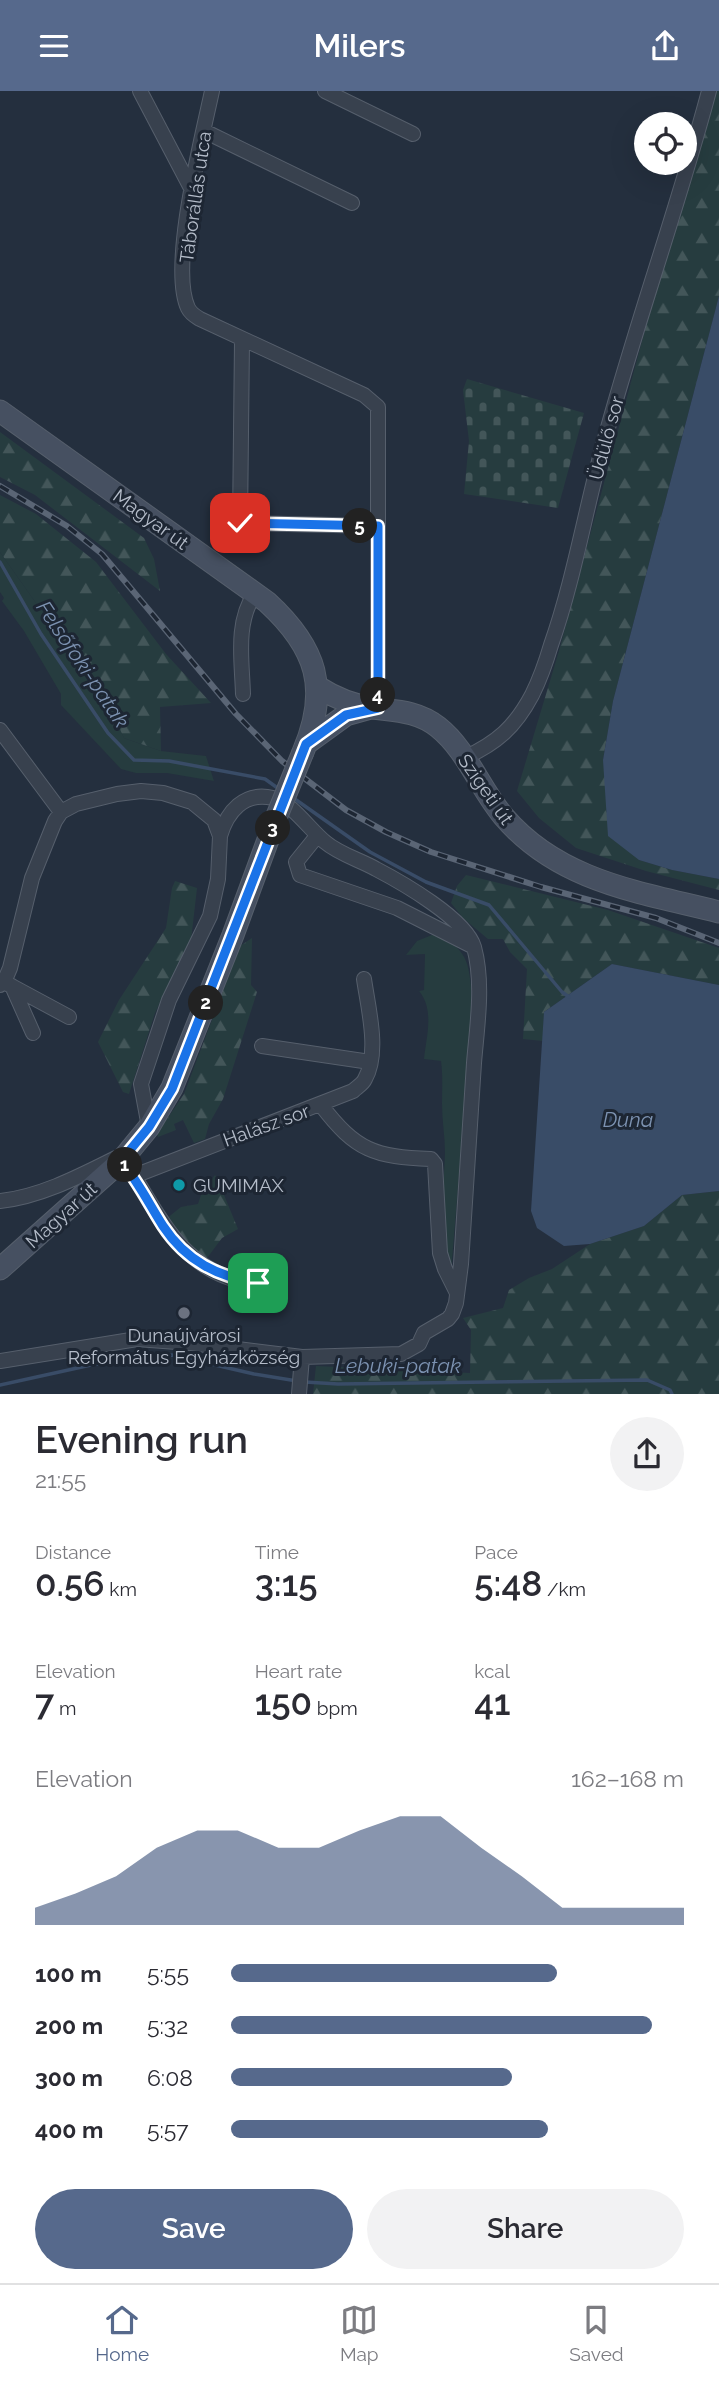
<!DOCTYPE html>
<html lang="en">
<head>
<meta charset="utf-8">
<style>
  body { margin:0; font-family:Raleway,sans-serif; background:#f2f2f3; color:#2b2b33; height:100vh; display:flex; flex-direction:column; font-size:26px; white-space:nowrap }
  * { box-sizing:border-box; margin:0 }
  p { font-size:23px; color:#7c7c81 }
  .icon { flex:none; width:38px; height:38px; fill:none; stroke:currentColor; stroke-width:2; stroke-linecap:round; stroke-linejoin:round }
  .map { position:relative; height:1303px; overflow:hidden }
  .details { display:flex; flex-direction:column; background:#fff; flex:1 }
  .details>* { flex:none }
  .buttons { position:absolute; left:634px; top:21px; display:grid; gap:14px }
  .buttons a { display:grid; place-items:center; width:63px; height:63px; border-radius:50%; background:#fff; box-shadow:0 7px 28px #0002; font-size:35px }
  .pin { position:absolute; display:grid; place-items:center; width:60px; height:60px; color:#fff; margin:-30px; border-radius:14px; box-shadow:0 4px 10px #0006 }
  .km { position:absolute; width:35px; height:35px; margin:-18px; border-radius:50%; background:#222; color:#fff; font-size:19px; line-height:35px; text-align:center }
  .round { display:grid; place-items:center; flex:none; width:74px; height:74px; border-radius:37px; background:#f2f2f3 }
  .summary { display:flex; align-items:center; justify-content:space-between; height:119px; padding:0 35px }
  h1 { font-size:38px; font-weight:600; line-height:52px }
  .metrics { display:grid; grid-template-columns:repeat(3,1fr); gap:10px; height:119px; padding:7px 35px }
  .metrics div { display:grid; align-content:center }
  .metrics b { font-size:35px; font-weight:600 }
  .metrics small { font-size:19px; font-weight:400 }
  .metrics p { font-size:19px }
  .chart { height:196px; padding:14px 35px }
  .chart p { display:flex; justify-content:space-between }
  .chart svg { width:100%; height:126px; margin-top:7px; fill:#56698c; opacity:.7 }
  .action { display:flex; gap:14px; margin-top:auto; padding:14px 35px }
  .action a { flex:1; height:80px; border-radius:42px; background:#56698c; color:#fff; font-size:28px; font-weight:600; line-height:80px; text-align:center }
  .action a+a { background:#f2f2f3; color:#2b2b33 }
  ul { padding:0 35px; list-style:none; font-size:23px }
  li { display:grid; grid-template-columns:112px 84px 1fr; align-items:center; height:52px }
  li i { height:18px; border-radius:9px; background:#56698c }
  header { display:flex; justify-content:space-between; align-items:center; height:91px; padding:0 35px; background:#56698c; color:#fff; font-size:32px; font-weight:600 }
  .tabs { display:flex; justify-content:space-around; align-items:center; height:98px; border-top:2px solid #e1e1e2; background:#fff; font-size:19px; color:#7c7c81 }
  .tabs a { display:grid; justify-items:center; gap:4px }
  .tabs .active { color:#56698c }
  .map>svg:first-child { display:block }
  .grass { fill:#263c3f }
  .forest { fill:url(#forest-firs) }
  .cemetery { fill:url(#cemetery-stones) }
  .water { fill:#394c67 }
  .lines { fill:none; stroke-linecap:round; stroke-linejoin:round }
  .stream { stroke:#394c67; stroke-width:3.5 }
  .street-casing { stroke:#565f6c; stroke-width:16 }
  .secondary-casing { stroke:#565f6c; stroke-width:23 }
  .street { stroke:#38414e; stroke-width:14 }
  .secondary { stroke:#465061; stroke-width:21 }
  .rail-casing { stroke:#5a6575; stroke-width:6 }
  .rail { stroke:#1d2633; stroke-width:3.5; stroke-dasharray:10; stroke-linecap:butt }
  .secondary-bridge-casing { stroke:#565f6c; stroke-width:23; stroke-linecap:butt }
  .secondary-bridge { stroke:#465061; stroke-width:21 }
  .route-casing { stroke:#fff; stroke-width:14 }
  .route { stroke:#1a73e8; stroke-width:9 }
  .culture-dot { fill:#0f9aa8; stroke:#1d2633; stroke-width:2.5 }
  .worship-dot { fill:#6b7280; stroke:#1d2633; stroke-width:2.5 }
  .labels { text-anchor:middle; dominant-baseline:central; stroke-width:6; stroke-linejoin:round; paint-order:stroke }
  .street-label { font-size:19px; fill:#b4bcc9; stroke:#1d2633 }
  .poi-label { font-size:19px; fill:#b4bcc9; stroke:#1d2633; text-anchor:start }
  .water-label { font-size:21px; font-style:italic; fill:#7c92b1; stroke:#1d2633 }
</style>
</head>
<body>
<header><svg class="icon" aria-label="menu" viewBox="0 0 24 24"><path d="M4 6h16M4 12h16M4 18h16"/></svg>Milers<svg class="icon" aria-label="share" viewBox="0 0 24 24"><path d="M12 15V3M7 8l5-5 5 5M5 13v7h14v-7"/></svg></header>
<div class="map">
<svg width="719" height="1303" viewBox="0 0 719 1303">
  <defs>
    <pattern id="forest-firs" width="22" height="20" patternUnits="userSpaceOnUse" patternTransform="scale(1.75)"><rect width="22" height="20" fill="#263c3f"/><path d="M5 1l3.5 6h-7zM16 11l3.5 6h-7z" fill="#435659"/></pattern>
    <pattern id="cemetery-stones" width="16" height="16" patternUnits="userSpaceOnUse" patternTransform="scale(1.75)"><rect width="16" height="16" fill="#263c3f"/><path d="M2 7V4a2 2 0 0 1 4 0v3zM10 15v-3a2 2 0 0 1 4 0v3z" fill="#435659"/></pattern>
  </defs>
  <rect width="100%" height="100%" fill="#242f3e"/>
  <path class="grass" d="M 0,461 L 109,615 L 124,647 L 161,660 L 206,665 L 214,690 L 167,682 L 136,682 L 121,678 L 61,614 L 61,603 L 24,540 L 2,510 L 4,507 L 0,501 Z
    M 437,842 C 472,862 468,875 473,912 L 451,1182 C 435,1149 444,1099 445,1062 C 445,1046 442,1030 442,1013 C 442,999 443,985 441,970 L 424,968 C 426,947 435,919 419,900 L 424,899 L 425,863 L 406,864 L 417,850 Z"/>
  <path class="forest" d="M 709,0 L 719,0 L 719,205 L 613,610 L 603,669 L 639,769 L 672,779 L 719,788 L 719,799 L 646,780 L 576,757 L 539,727 L 517,700 L 559,560 Z
    M 0,341 L 144,447 L 154,468 L 160,500 L 35,404 L 0,386 Z
    M 0,404 L 36,423 L 96,471 L 166,563 L 211,612 L 160,616 L 161,660 L 124,647 L 109,615 L 0,461 Z
    M 466,784 L 608,819 L 719,857 L 719,894 L 612,873 L 544,921 L 543,950 L 523,948 L 527,878 L 510,861 L 503,848 L 488,848 L 463,827 L 451,812 L 457,795 Z
    M 175,790 L 197,797 L 191,849 L 155,922 L 129,1003 L 123,1001 L 98,951 L 119,909 L 166,837 L 172,797 Z
    M 252,847 L 251,894 L 257,901 L 223,1008 L 209,1033 L 205,1048 L 194,1052 L 183,1029 L 174,1033 L 176,1039 L 158,1046 L 157,1043 L 184,1003 L 240,855 Z
    M 215,1084 L 226,1100 L 224,1104 L 238,1138 L 222,1147 L 204,1171 L 166,1128 L 181,1116 L 198,1113 L 202,1101 Z
    M 719,1100 L 719,1303 L 313,1303 L 316,1275 L 470,1282 L 471,1239 L 463,1227 L 503,1217 L 509,1199 L 529,1187 L 552,1178 L 590,1153 L 644,1135 L 682,1104 Z"/>
  <path class="cemetery" d="M 467,288 L 584,322 L 558,417 L 464,403 L 469,350 L 463,299 Z"/>
  <path class="water" d="M 719,205 L 719,788 L 672,779 L 639,769 L 608,745 L 603,669 L 613,610 Z
    M 612,873 L 719,894 L 719,1100 L 682,1104 L 644,1135 L 590,1153 L 564,1155 L 537,1137 L 531,1120 L 544,921 Z"/>
  <g class="lines">
    <path class="stream" d="M 0,471 L 41,543 L 108,642 L 134,669 L 169,670 L 265,688 L 279,698
      M 292,706 L 370,761 L 426,791 L 489,814 L 562,901 L 569,906
      M 305,1291 L 338,1293 L 647,1289 L 670,1299 L 672,1303
      M 0,1294 L 91,1274 L 172,1264 L 254,1283 L 297,1290"/>
    <g class="street-casing">
      <path id="street" d="M 140,0 L 192,99
        M 212,0 C 202,47 169,176 188,217 C 191,223 195,225 200,228 L 364,304 L 378,316 L 378,617
        M 325,0 L 413,43
        M 204,40 L 352,112
        M 242,250 L 240,432 L 378,435
        M 243,603 C 242,569 235,532 255,502
        M 0,639 L 61,721 L 76,713 L 117,703 L 141,700 L 163,702 L 192,711 L 214,729 L 220,745 L 218,788 L 210,825 L 169,909 L 141,993 L 149,1036
        M 464,667 C 497,652 515,636 532,604 C 540,588 546,571 551,554 C 572,494 583,432 599,370 C 631,246 676,124 709,0
        M 317,745 L 296,771 L 300,784 L 397,817 L 472,855
        M 4,891 L 69,926
        M 0,894 L 4,891 L 10,877 L 32,787 L 55,730 L 61,721
        M 12,895 L 33,942
        M 262,955 L 370,971
        M 321,1014 C 356,1060 375,1066 431,1068 L 435,1073 L 440,1162 L 445,1178 L 457,1202
        M 121,1070 L 134,1085 L 353,1000 C 357,996 363,993 365,988 C 380,962 368,916 364,888
        M 134,1085 C 158,1125 180,1169 227,1186 C 236,1190 248,1190 259,1192
        M 0,1110 C 40,1106 80,1085 116,1067
        M 0,1270 L 137,1248 L 190,1252 L 302,1266 L 401,1263 L 419,1253 L 424,1242 L 448,1228 L 452,1223 L 456,1212 L 461,1173 C 465,1106 470,1039 474,972 C 477,935 484,893 474,856 C 466,828 401,791 376,778 C 360,769 339,763 325,751 C 310,739 291,711 273,707 C 244,700 227,721 220,745
        M 299,1303 L 302,1266"/>
    </g>
    <g class="secondary-casing">
      <path id="secondary" d="M 0,320 L 267,511 C 317,557 330,598 303,661
        M 318,596 C 335,607 352,614 373,617 C 396,620 418,620 438,636 C 467,659 480,698 504,726 C 560,791 640,801 719,821
        M 306,653 L 346,624 L 371,617
        M 0,1178 L 121,1070 L 149,1036 L 172,997 L 233,844 L 276,727"/>
    </g>
    <use href="#street" class="street"/>
    <use href="#secondary" class="secondary"/>
    <g class="rail-casing">
      <path id="rail" d="M 0,395 L 67,435 L 102,463 L 236,623 L 282,670 L 346,719 L 386,741 L 431,761 L 541,796 L 656,827 L 719,852"/>
    </g>
    <use href="#rail" class="rail"/>
    <g class="secondary-bridge-casing">
      <path id="secondary-bridge" d="M 276,727 L 303,661"/>
    </g>
    <use href="#secondary-bridge" class="secondary-bridge"/>
  </g>
  <g class="lines">
    <g class="route-casing">
      <path id="route" d="M 240,432 L 378,435 L 378,617 L 346,624 L 306,653 L 172,998 L 149,1036 L 121,1070 C 138,1090 149,1113 163,1135 C 186,1170 218,1186 258,1192"/>
    </g>
    <use href="#route" class="route"/>
  </g>
  <circle class="culture-dot" cx="179" cy="1094" r="7"/>
  <circle class="worship-dot" cx="184" cy="1222" r="7"/>
  <g class="labels">
    <g class="street-label">
      <text transform="translate(195 106) rotate(-82)">Táborállás utca</text>
      <text transform="translate(606 347) rotate(-75)">Üdülő sor</text>
      <text transform="translate(151 428) rotate(36)">Magyar út</text>
      <text transform="translate(486 698) rotate(55)">Szigeti út</text>
      <text transform="translate(266 1034) rotate(-20)">Halász sor</text>
      <text transform="translate(61 1124) rotate(-42)">Magyar út</text>
    </g>
    <g class="poi-label">
      <text x="193" y="1094">GUMIMAX</text>
      <text x="184" y="1244" text-anchor="middle">Dunaújvárosi<tspan x="184" dy="22">Református Egyházközség</tspan></text>
    </g>
    <g class="water-label">
      <text transform="translate(83 573) rotate(56)">Felsőfoki-patak</text>
      <text x="628" y="1028">Duna</text>
      <text x="398" y="1274">Lebuki-patak</text>
    </g>
  </g>
</svg>
<div class="buttons">
<a><svg class="icon" aria-label="locate" viewBox="0 0 24 24"><circle cx="12" cy="12" r="6"/><path d="M12 2v4M12 18v4M2 12h4M18 12h4"/></svg></a>
</div>
<div class="pin" style="left:258px;top:1192px;background:#1e9e55"><svg class="icon" aria-label="arrive" viewBox="0 0 24 24"><path d="M6 21V4h12l-3 4 3 4H6"/></svg></div>
<div class="pin" style="left:240px;top:432px;background:#d93025"><svg class="icon" aria-label="check" viewBox="0 0 24 24"><path d="M5 12l5 5 9-10"/></svg></div>
<b class="km" style="left:125px;top:1074px">1</b>
<b class="km" style="left:206px;top:912px">2</b>
<b class="km" style="left:273px;top:737px">3</b>
<b class="km" style="left:378px;top:604px">4</b>
<b class="km" style="left:360px;top:435px">5</b>
</div>
<section class="details">
<div class="summary"><div><h1>Evening run</h1><p>21:55</p></div><a class="round"><svg class="icon" aria-label="share" viewBox="0 0 24 24"><path d="M12 15V3M7 8l5-5 5 5M5 13v7h14v-7"/></svg></a></div>
<div class="metrics">
<div><p>Distance</p><b>0.56<small> km</small></b></div>
<div><p>Time</p><b>3:15</b></div>
<div><p>Pace</p><b>5:48<small> /km</small></b></div>
</div>
<div class="metrics">
<div><p>Elevation</p><b>7<small> m</small></b></div>
<div><p>Heart rate</p><b>150<small> bpm</small></b></div>
<div><p>kcal</p><b>41</b></div>
</div>
<div class="chart"><p><span>Elevation</span>162–168 m</p>
<svg viewBox="0 0 160 44" preserveAspectRatio="none"><path d="M0 44V38L10 33L20 27L30 17L40 11L50 11L60 17L70 17L80 11L90 6L100 6L110 17L120 27L130 38L140 38L150 38L160 38V44z"/></svg>
</div>
<ul>
<li><b>100 m</b>5:55<i style="width:72%"></i></li>
<li><b>200 m</b>5:32<i style="width:93%"></i></li>
<li><b>300 m</b>6:08<i style="width:62%"></i></li>
<li><b>400 m</b>5:57<i style="width:70%"></i></li>
</ul>
<div class="action"><a>Save</a><a>Share</a></div>
</section>
<nav class="tabs">
<a class="active"><svg class="icon" aria-label="home" viewBox="0 0 24 24"><path d="M3 11l9-7 9 7M6 9v11h12V9"/></svg>Home</a>
<a><svg class="icon" aria-label="map" viewBox="0 0 24 24"><path d="M3 6l6-2 6 2 6-2v14l-6 2-6-2-6 2zM9 4v14M15 6v14"/></svg>Map</a>
<a><svg class="icon" aria-label="saved" viewBox="0 0 24 24"><path d="M7 4h10v16l-5-4-5 4z"/></svg>Saved</a>
</nav>
</body>
</html>
